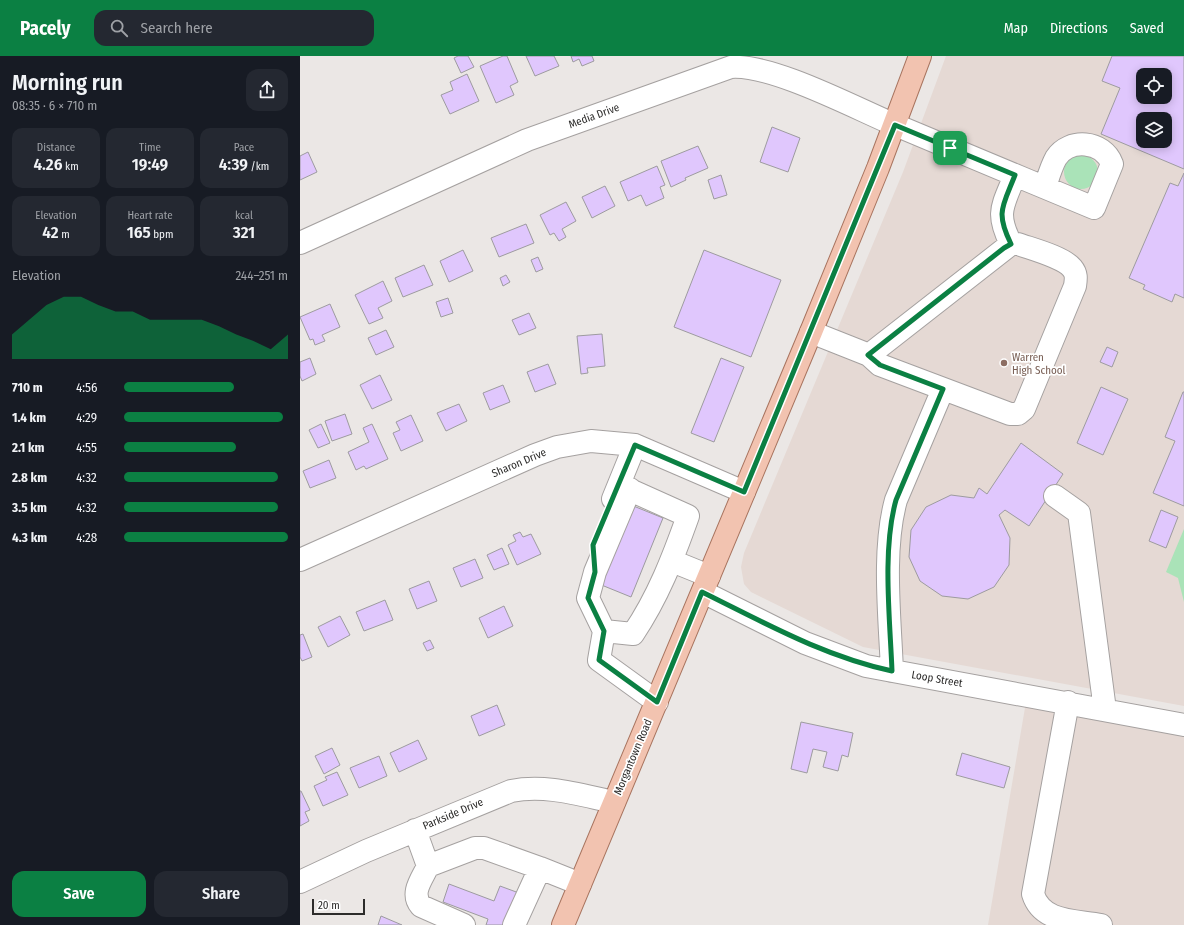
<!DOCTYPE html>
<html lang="en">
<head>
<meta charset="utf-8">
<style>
  body { margin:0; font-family:"Fira Sans Condensed",sans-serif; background:#242831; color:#f1f3f6; height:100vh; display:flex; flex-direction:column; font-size:15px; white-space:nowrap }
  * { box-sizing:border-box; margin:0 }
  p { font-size:13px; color:#9ea1a6 }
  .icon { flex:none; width:22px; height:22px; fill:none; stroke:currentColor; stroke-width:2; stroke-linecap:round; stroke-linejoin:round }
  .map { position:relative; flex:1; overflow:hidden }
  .sheet { display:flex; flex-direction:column; background:#171b24; width:300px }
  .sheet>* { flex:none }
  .tools { position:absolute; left:836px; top:12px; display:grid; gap:8px }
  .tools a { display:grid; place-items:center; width:36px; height:36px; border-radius:8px; background:#171b24; box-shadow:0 2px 10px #0003; font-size:20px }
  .scale { position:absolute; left:12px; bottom:10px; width:53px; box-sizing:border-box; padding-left:4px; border:2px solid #2d2c2b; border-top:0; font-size:11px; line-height:14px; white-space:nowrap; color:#2d2c2b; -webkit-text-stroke:3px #fff; paint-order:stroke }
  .pin { position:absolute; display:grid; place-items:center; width:34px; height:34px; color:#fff; margin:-17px; border-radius:8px; box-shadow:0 2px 6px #0006 }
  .round { display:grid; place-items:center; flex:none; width:42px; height:42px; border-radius:12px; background:#242831 }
  .headline { display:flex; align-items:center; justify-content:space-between; height:68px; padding:0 12px }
  h1 { font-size:22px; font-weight:600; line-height:30px }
  .stats { display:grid; grid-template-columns:repeat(3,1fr); gap:6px; height:68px; padding:4px 12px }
  .stats div { display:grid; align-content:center; border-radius:10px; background:#242831; text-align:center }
  .stats b { font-size:17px; font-weight:600 }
  .stats small { font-size:11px; font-weight:400 }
  .stats p { font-size:11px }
  .chart { height:112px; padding:8px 12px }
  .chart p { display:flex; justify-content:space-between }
  .chart svg { width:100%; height:72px; margin-top:4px; fill:#0b8043; opacity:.7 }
  .button { display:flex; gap:8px; margin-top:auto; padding:8px 12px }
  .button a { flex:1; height:46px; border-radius:12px; background:#0b8043; color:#fff; font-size:16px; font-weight:600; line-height:46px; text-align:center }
  .button a+a { background:#242831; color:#f1f3f6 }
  ul { padding:0 12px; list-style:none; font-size:13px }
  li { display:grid; grid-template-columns:64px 48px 1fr; align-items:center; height:30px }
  li i { height:10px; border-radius:5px; background:#0b8043 }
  header { display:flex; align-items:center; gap:24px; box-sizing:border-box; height:56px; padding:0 20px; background:#0b8043; color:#fff }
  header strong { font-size:19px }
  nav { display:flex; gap:22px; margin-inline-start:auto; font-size:14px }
  .search { width:280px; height:36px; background:#242831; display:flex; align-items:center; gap:10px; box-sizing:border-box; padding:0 14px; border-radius:12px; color:#9ea1a6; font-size:15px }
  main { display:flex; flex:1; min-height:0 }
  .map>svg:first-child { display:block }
  .built { fill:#e5d9d4; fill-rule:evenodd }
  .green { fill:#aae3b8 }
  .building { fill:#e0c7fd; stroke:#9d9b9f; fill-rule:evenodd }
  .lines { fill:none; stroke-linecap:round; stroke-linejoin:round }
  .minor-casing { stroke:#a5a1a0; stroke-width:24 }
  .major-casing { stroke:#a8745f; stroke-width:24 }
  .minor { stroke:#fff; stroke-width:22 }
  .major { stroke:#f2c3b0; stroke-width:22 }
  .route-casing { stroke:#fff; stroke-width:8 }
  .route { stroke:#0b8043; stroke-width:5 }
  .education-dot { fill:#8d6e63; stroke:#fff; stroke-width:1.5 }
  .labels { text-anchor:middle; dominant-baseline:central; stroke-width:3.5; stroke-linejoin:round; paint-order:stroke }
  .street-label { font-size:11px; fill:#2d2c2b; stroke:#fff }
  .education-label { font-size:11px; fill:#785e54; stroke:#fff; text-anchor:start }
</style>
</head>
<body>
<header>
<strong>Pacely</strong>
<div class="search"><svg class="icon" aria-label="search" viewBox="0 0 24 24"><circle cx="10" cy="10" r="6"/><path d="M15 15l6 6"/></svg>Search here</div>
<nav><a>Map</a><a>Directions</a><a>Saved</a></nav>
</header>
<main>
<section class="sheet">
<div class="headline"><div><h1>Morning run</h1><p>08:35 · 6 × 710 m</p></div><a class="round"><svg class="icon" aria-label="share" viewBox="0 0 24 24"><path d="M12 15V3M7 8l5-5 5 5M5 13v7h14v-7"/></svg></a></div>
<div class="stats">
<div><p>Distance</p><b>4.26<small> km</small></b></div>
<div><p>Time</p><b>19:49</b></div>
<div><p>Pace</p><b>4:39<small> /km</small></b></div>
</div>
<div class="stats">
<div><p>Elevation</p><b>42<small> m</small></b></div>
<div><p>Heart rate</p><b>165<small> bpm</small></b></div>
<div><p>kcal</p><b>321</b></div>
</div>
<div class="chart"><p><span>Elevation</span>244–251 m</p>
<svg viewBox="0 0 160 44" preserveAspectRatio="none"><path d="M0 44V29L10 20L20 11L30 6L40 6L50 11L60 15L70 15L80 20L90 20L100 20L110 20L120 24L130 29L140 33L150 38L160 29V44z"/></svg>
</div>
<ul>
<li><b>710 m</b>4:56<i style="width:67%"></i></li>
<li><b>1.4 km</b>4:29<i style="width:97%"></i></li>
<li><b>2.1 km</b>4:55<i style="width:68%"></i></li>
<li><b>2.8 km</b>4:32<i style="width:94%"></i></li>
<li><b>3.5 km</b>4:32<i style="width:94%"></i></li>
<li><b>4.3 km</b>4:28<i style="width:100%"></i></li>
</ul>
<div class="button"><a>Save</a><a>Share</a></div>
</section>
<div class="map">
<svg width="884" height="869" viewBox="0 0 884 869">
  <rect width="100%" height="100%" fill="#ebe7e5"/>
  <path class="built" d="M 646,0 L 884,0 L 884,650 L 563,591 L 451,536 L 444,528 L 441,511 L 444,497 L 603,116 ZM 843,19 L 865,19 L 865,41 L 843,41 ZM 843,63 L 865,63 L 865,85 L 843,85 Z
    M 727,640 L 884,669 L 884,869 L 688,869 Z"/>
  <path class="green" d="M764 116a17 17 0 1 1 34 0a17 17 0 1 1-34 0Z
    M 884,473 L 884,546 L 878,522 L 866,516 Z"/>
  <path class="building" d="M 158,0 L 168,0 L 174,11 L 161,17 L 154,2 Z
    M 203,0 L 207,0 L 218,26 L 210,30 L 214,39 L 196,47 L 180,10 Z
    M 226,0 L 254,0 L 259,10 L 235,20 Z
    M 271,0 L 292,0 L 294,5 L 282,10 L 279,3 L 273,6 Z
    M 812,0 L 884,0 L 884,113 L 801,78 L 820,32 L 802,25 ZM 843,19 L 865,19 L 865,41 L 843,41 ZM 843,63 L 865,63 L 865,85 L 843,85 Z
    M 167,18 L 179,45 L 150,58 L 141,39 L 153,34 L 150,26 Z
    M 472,71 L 500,82 L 488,116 L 460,106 Z
    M 398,90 L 408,112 L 385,122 L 386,124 L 371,131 L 361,105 Z
    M 8,96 L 17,116 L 0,124 L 0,100 Z
    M 357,110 L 365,129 L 360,131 L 364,142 L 346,150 L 341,139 L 328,145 L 320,126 Z
    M 884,117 L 884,242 L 875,238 L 872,246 L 843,233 L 845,229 L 829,222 L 870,127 L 878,130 Z
    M 421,119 L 427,139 L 414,143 L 408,124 Z
    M 305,130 L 315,150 L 292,162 L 282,141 Z
    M 266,146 L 276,165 L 262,173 L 266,181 L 259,185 L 254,177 L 250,179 L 240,159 Z
    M 226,168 L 234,187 L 199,201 L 191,182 Z
    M 163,194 L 173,215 L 149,226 L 140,205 Z
    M 404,194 L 481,224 L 451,301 L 374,271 Z
    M 238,201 L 243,213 L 236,216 L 231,204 Z
    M 124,209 L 133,229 L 103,241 L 95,222 Z
    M 206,219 L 210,226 L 203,230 L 200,222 Z
    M 83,225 L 92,245 L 78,252 L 83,262 L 69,268 L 55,239 Z
    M 148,242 L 153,257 L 141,261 L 136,246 Z
    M 30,248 L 40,271 L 22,279 L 25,285 L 15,289 L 13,283 L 10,284 L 0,261 Z
    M 229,257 L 236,272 L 219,279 L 212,264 Z
    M 86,274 L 94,291 L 76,299 L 68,282 Z
    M 302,278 L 305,310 L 287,312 L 288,317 L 281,318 L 277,280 Z
    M 807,291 L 818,296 L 812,311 L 800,306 Z
    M 10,302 L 16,318 L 2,325 L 0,320 L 0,306 Z
    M 421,302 L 444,311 L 414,386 L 391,377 Z
    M 248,308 L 256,328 L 235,336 L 227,316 Z
    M 80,319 L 92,344 L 72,353 L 60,329 Z
    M 203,329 L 210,346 L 190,354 L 183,337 Z
    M 801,331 L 828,343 L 803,399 L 777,387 Z
    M 883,336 L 884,336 L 884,450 L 853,437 L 875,385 L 865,381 Z
    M 159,348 L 167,365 L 146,375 L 137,357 Z
    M 45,358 L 52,378 L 32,385 L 25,365 Z
    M 111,359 L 123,385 L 101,395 L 93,377 L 100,374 L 96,366 Z
    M 21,368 L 30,387 L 18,392 L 9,374 Z
    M 72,368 L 88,403 L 66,413 L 64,410 L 56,414 L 48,396 L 69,386 L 63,372 Z
    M 721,387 L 763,418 L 729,470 L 705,454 L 699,459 L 710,482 L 709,509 L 694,531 L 668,543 L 642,540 L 620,525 L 609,501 L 611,474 L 626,451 L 651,439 L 674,442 L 679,432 L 687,438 Z
    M 29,404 L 36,422 L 10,432 L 3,415 Z
    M 331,449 L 363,462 L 331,541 L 299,528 Z
    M 861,454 L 878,461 L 866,492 L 849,485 Z
    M 220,476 L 223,481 L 231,478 L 241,498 L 217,509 L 208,489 L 216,485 L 213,479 Z
    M 202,492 L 209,508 L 194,514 L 187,499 Z
    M 175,503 L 183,522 L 161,531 L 153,512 Z
    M 129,525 L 137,545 L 117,553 L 109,533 Z
    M 85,544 L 93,564 L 64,575 L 56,556 Z
    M 204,550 L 213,570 L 188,582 L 179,562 Z
    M 40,560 L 50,579 L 28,591 L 18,571 Z
    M 3,578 L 12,601 L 2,605 L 0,601 L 0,579 Z
    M 130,584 L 134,592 L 127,595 L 123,587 Z
    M 197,649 L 205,669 L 179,680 L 171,660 Z
    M 501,666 L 553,677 L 548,701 L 542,699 L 538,715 L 523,711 L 527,696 L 513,693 L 507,717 L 491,713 Z
    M 118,684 L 127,703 L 99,716 L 90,697 Z
    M 32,692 L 40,709 L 24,718 L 15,700 Z
    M 662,697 L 710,711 L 704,732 L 656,719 Z
    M 79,700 L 87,720 L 59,732 L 50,712 Z
    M 37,716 L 48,739 L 23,750 L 14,730 L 27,724 L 25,721 Z
    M 0,735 L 1,735 L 10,754 L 5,756 L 9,765 L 0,770 Z
    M 149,828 L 194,845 L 200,830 L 219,837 L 207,869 L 186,869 L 188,863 L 143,846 Z
    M 81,860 L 102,869 L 78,869 Z"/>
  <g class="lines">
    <g class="minor-casing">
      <path id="minor" d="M 0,187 L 227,84 L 431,11 C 472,8 553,51 593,68 C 659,96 727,124 794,152 L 812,108 C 803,84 769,82 756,102 C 751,111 748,122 745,131
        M 711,188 C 695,156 703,150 715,119
        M 511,276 L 569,299 L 580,309 L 710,358 L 718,358 L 724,353 L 775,230 C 776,223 777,218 772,212 C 763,201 732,193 718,188 L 711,188 L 569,299
        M 330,433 L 295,516 L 288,542 L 304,575 L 299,604 L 357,646
        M 755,440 L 779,457 L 805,654
        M 313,443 L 335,389
        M 0,504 L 235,399 L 257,391 L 291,385 L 335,389 L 444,436
        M 372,505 L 409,520
        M 403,536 L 505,587 L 566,610 L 884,669
        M 304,575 L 333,578 C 358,541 373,502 388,460 L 319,429
        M 592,615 C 590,563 582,494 596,444 L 643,333
        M 768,646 L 733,838 C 742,867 775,864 801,869
        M 115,774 L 128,810
        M 0,826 L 66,795 L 211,735 C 246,728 280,739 314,746
        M 164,869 L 121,850 C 110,837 122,823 128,810 L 175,792 L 184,792 L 240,812
        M 214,869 L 240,812 L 280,828"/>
    </g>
    <g class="major-casing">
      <path id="major" d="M 263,869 L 511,276 L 578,112 L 620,0"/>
    </g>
    <use href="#minor" class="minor"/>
    <use href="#major" class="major"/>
  </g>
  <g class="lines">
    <g class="route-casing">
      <path id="route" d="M 595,69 L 715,119 C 703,150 695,156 711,188 L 704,192 L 568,299 L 580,309 L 643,333 L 596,444 C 582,494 590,563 592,615 C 523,600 465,567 402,536 L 357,646 L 299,604 L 304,575 L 288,542 L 295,516 L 293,489 L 335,389 L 444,436 Z"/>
    </g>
    <use href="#route" class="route"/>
  </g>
  <circle class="education-dot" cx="704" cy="307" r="4"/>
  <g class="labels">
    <g class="street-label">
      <text transform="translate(294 60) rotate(-20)">Media Drive</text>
      <text transform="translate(219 407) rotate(-23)">Sharon Drive</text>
      <text transform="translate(637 623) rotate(10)">Loop Street</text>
      <text transform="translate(333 701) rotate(-67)">Morgantown Road</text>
      <text transform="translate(153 758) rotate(-23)">Parkside Drive</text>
    </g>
    <g class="education-label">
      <text x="712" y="301">Warren<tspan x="712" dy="13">High School</tspan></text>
    </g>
  </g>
</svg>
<div class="tools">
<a><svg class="icon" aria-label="locate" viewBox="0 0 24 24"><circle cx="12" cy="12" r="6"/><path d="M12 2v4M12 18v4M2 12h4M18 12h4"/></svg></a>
<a><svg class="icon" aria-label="layers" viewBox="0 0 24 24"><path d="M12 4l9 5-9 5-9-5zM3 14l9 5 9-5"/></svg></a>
</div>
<div class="scale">20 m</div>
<div class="pin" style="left:650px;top:92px;background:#1e9e55"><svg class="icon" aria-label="arrive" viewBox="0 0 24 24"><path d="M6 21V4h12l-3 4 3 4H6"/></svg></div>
</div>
</main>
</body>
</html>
